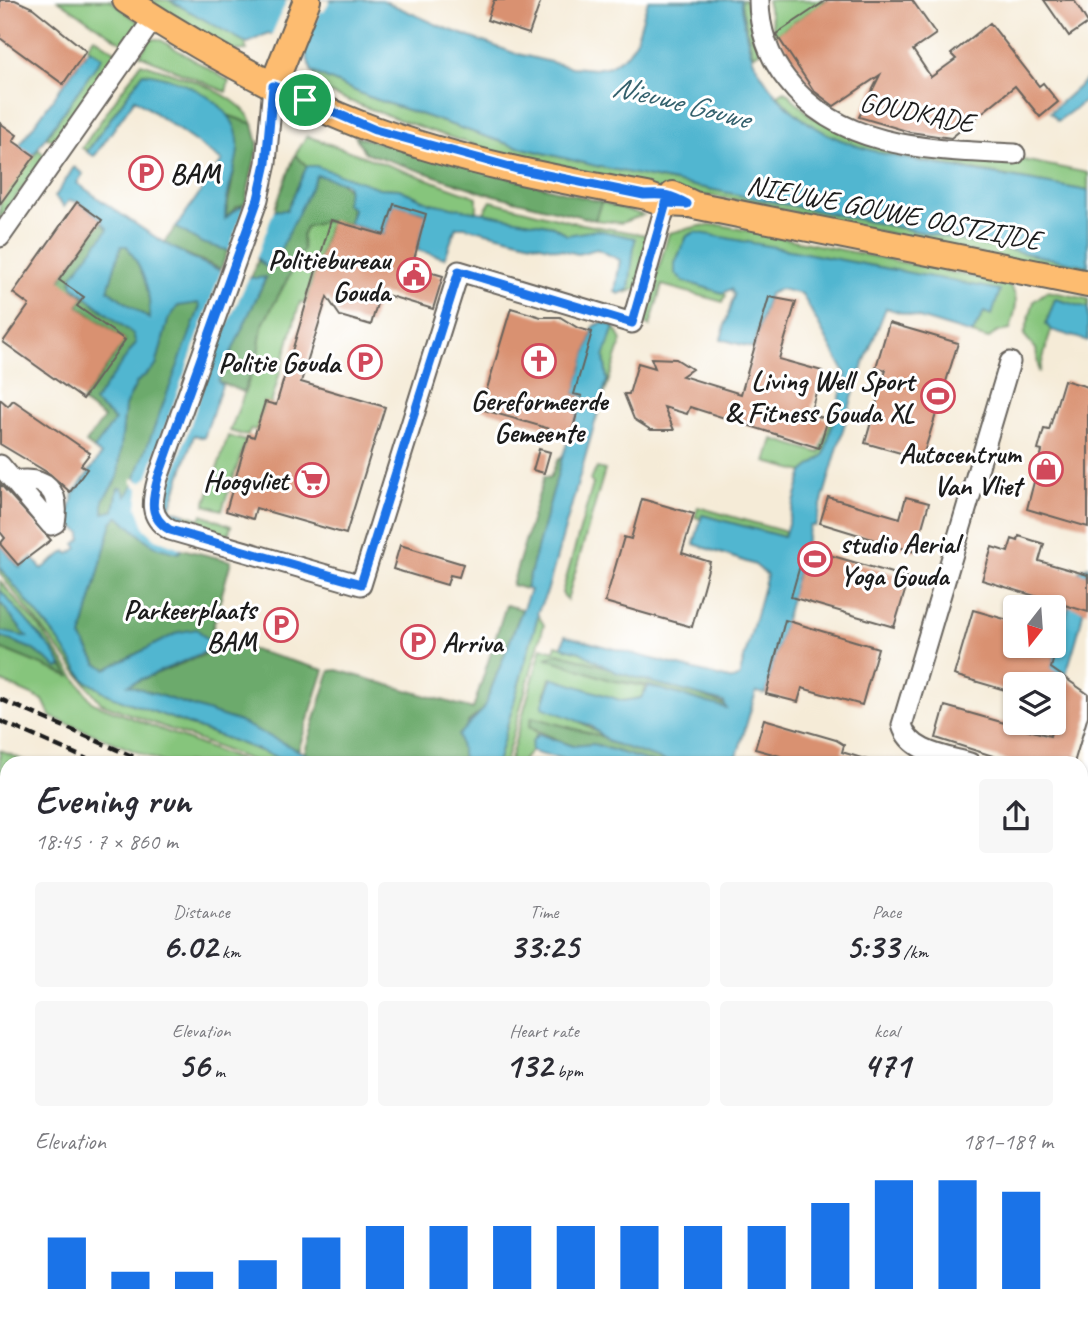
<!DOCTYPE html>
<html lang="en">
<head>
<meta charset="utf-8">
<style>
  body { margin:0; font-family:Caveat,sans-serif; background:#f7f7f7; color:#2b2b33; height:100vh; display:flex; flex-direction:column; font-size:26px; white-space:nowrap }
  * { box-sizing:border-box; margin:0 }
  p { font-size:23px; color:#7c7c81 }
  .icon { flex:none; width:38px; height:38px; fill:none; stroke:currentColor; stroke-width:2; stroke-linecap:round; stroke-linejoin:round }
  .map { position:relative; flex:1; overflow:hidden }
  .drawer { position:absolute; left:0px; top:756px; width:1088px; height:567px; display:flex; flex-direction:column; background:#fff; border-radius:21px 21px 0 0; box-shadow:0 2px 5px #0004 }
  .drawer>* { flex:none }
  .needle { width:46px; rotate:197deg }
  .buttons { position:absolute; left:1003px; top:595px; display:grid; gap:14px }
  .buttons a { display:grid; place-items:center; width:63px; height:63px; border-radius:7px; background:#fff; box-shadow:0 2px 5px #0004; font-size:35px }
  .pin { position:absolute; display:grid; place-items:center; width:60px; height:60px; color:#fff; margin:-30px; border:4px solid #fff; border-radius:50%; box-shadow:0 2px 7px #0007 }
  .round { display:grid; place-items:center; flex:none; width:74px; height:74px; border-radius:7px; background:#f7f7f7 }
  .head { display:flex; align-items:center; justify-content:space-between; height:119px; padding:0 35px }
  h1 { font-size:38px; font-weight:600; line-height:52px }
  .figures { display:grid; grid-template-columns:repeat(3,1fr); gap:10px; height:119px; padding:7px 35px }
  .figures div { display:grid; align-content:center; border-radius:7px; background:#f7f7f7; text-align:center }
  .figures b { font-size:35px; font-weight:600 }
  .figures small { font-size:19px; font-weight:400 }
  .figures p { font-size:19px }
  .chart { height:196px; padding:14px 35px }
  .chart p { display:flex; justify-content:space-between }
  .chart svg { width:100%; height:126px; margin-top:7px; stroke:#1a73e8; stroke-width:6 }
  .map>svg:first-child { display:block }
  .green { fill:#86c57c; stroke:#51704c; stroke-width:2 }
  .forest { fill:#6caa6c; stroke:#446344; stroke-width:2 }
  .water { fill:#51b6d0; stroke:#366976; stroke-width:2; fill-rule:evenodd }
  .pier { fill:#f5ebd7 }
  .building { fill:#d99171 }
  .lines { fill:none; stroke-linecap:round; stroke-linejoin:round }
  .minor-casing { stroke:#68645d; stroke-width:23 }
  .major-casing { stroke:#68645d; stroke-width:30 }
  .minor { stroke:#fff; stroke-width:19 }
  .major { stroke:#fdbc70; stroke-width:26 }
  .rail { stroke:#1c1c1c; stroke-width:4.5; stroke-dasharray:10 5; stroke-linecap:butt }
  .route-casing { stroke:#fff; stroke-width:14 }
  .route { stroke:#1a73e8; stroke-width:9 }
  .labels { text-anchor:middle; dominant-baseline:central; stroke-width:6; stroke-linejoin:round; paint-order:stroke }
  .street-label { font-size:28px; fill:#1c1c1c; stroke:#fff }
  .poi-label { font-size:28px; font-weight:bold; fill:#1c1c1c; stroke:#fff; text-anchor:end }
  .water-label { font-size:30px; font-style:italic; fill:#34616d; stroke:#fff }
</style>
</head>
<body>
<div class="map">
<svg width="1088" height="1323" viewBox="0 0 1088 1323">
  <rect width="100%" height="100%" fill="#fff"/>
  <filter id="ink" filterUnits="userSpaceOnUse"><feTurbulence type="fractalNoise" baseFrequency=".0143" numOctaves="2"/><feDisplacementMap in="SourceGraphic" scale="14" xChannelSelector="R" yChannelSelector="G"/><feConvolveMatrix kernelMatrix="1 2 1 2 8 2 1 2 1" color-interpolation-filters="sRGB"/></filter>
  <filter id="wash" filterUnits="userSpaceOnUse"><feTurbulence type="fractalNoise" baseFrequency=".00686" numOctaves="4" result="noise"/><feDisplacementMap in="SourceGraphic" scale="28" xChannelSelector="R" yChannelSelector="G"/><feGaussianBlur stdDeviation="1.57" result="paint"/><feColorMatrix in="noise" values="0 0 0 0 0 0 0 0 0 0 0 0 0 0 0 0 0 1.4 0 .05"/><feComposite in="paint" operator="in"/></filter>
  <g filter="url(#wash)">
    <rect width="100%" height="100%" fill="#f5ebd7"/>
    <path class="green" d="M 58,0 L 110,0 L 141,24 L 127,46 Z
      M 144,0 L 169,0 L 248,43 L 245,45 L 247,50 L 234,51 Z
      M 740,0 L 746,0 L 760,52 L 753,55 Z
      M 767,0 L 827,0 L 775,35 Z
      M 94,37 L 118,53 L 56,140 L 46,138 L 101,57 L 87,47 Z
      M 150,39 L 159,39 L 229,81 L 226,92 L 140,55 Z
      M 141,63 C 172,73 241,92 253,124 L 227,115 L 220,106 L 180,83 L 143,73 L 87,151 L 82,148 Z
      M 312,72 L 369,97 L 511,145 L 596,166 L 1088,266 L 1088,279 C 974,253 861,226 747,202 C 704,193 659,193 616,183 C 518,162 422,130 329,93 L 319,85 Z
      M 785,91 L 813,118 L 1088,173 L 1088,191 L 860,149 C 829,138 798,120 778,95 Z
      M 307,136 L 477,197 L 477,213 L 430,203 L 399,189 L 379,188 L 307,166 L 295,155 Z
      M 39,149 L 45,157 L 0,219 L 0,202 Z
      M 491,201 L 576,223 L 652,236 L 638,288 L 625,293 L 629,289 L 634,238 L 567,235 L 553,226 L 483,214 Z
      M 601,202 L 643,215 L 621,223 L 595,220 Z
      M 324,221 L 330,222 L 305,303 L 300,302 L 271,404 L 264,402 L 256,430 L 251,429 L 247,436 L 230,431 L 257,360 L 262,326 L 303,250 L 302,236 L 306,227 Z
      M 720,225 L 1008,284 C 1022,297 1014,314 1010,330 L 997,332 L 988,339 L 972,334 L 984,312 L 992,315 L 999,290 L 687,236 L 675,263 L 683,281 L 723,293 L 726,295 L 723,302 L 662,285 L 650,326 L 643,322 L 669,233 L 700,226 Z
      M 1047,291 L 1088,299 L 1088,308 L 1055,299 L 1046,324 L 1051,330 L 1039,373 L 1036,349 L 1024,335 L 1034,301 Z
      M 614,326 L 622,340 L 595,423 L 607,380 L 604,357 Z
      M 837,408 L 824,455 L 803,472 L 766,462 L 773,439 L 820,453 L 833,410 Z
      M 228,436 L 246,441 L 222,510 L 205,505 Z
      M 597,468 L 605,470 L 567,600 L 562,593 L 593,484 L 590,480 Z
      M 698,507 L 786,532 L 784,537 L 703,515 L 701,519 L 695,517 Z
      M 185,514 L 200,519 L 202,514 L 231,526 L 228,536 L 184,521 Z
      M 0,568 L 56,637 L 85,680 L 111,696 L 293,763 L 258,763 L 101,703 L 0,574 Z
      M 0,581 L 40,628 L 93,703 L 247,763 L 164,763 L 51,717 L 43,700 L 0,681 L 0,648 L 70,676 L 53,651 L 0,590 Z
      M 538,615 L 544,625 L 505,763 L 497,763 Z
      M 556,645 L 580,652 L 616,672 L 558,653 L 548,658 L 610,680 L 646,687 L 641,698 L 623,701 L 550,678 L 542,707 L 568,715 L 607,738 L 532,717 L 529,727 L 539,734 L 535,736 L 531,751 L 521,763 L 509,763 L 542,647 L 554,651 Z
      M 0,750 L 29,763 L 7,763 L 7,809 L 0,804 Z
      M 0,827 L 7,831 L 7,892 L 0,888 Z
      M 0,902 L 7,907 L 7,956 L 0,951 Z"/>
    <path class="forest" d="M 227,115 L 253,124 L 258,144 L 245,204 L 236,207 L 225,219 L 238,150 Z
      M 355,136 L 601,202 L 595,220 L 485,193 L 364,152 Z
      M 295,155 L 307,166 L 287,210 L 274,211 Z
      M 315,175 C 347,178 357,193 349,224 L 324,221 L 306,227 L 302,236 L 303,250 L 262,326 L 257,360 L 243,392 L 217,381 L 266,278 L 251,278 L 258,260 L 270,270 Z
      M 101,222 L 108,229 L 107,232 L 71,281 L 77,290 L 133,334 L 136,343 L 95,402 L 115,420 L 94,449 L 86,443 L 104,418 L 82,402 L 125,340 L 78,306 L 84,297 L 72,289 L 68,295 L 56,286 Z
      M 176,227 L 202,243 L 228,250 L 221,269 L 163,244 Z
      M 121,245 L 127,245 C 142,269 152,290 149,319 L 108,290 Z
      M 198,303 L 200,306 C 180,364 158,421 135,478 L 137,480 L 126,497 L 118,488 L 114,511 L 103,513 L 103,500 L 118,477 L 125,406 L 137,382 L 156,366 L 168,320 L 178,306 Z
      M 563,455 L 526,589 L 512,585 L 544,477 L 550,478 L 557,461 Z
      M 118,516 L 146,540 L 178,553 L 182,549 L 231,561 L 210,638 L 324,670 L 298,751 L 240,722 L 127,685 L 206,654 L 212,649 L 200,632 L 146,649 L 107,669 L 97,664 L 81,637 L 112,522 Z
      M 0,602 L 27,637 L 26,639 L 0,631 Z
      M 506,605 L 522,609 L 483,710 L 468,722 L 464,763 L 324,763 L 304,754 L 330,671 L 337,670 L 473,709 Z
      M 0,636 L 32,649 L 58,668 L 62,666 L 71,677 L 0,648 Z
      M 558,653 L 687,690 L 728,706 L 721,708 L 650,686 L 610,680 L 547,658 Z
      M 532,717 L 607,738 L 609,742 L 656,756 L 666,763 L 654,763 L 593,744 L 572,746 L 529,727 Z"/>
    <path class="water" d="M 169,0 L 382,0 L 442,27 L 514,53 L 571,67 L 595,69 L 610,66 L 628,53 L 636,41 L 648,0 L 740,0 C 743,19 747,45 754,61 C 794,142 876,154 956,168 C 1000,175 1044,183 1088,191 L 1088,266 L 596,166 L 511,145 L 369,97 L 312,72 L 304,49 L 268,33 L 248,43 L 243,41 Z
      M 89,49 L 102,57 L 0,202 L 0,172 Z
      M 143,73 C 179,77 242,103 238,149 C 236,172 224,196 225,219 C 251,193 256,213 287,210 L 307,166 L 316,166 L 379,188 L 399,189 L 430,203 L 553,226 L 567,235 L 597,230 L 635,238 L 629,289 L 619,294 L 615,292 L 620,260 L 597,249 L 578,254 L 465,227 L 456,227 L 445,258 L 417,250 L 425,213 L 394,205 L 384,235 L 349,224 L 353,209 L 346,204 L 348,187 L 345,183 L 317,175 L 270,271 L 258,259 L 202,243 L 176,227 L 222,161 L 135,99 L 96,154 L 94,156 L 87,152 Z
      M 1088,78 L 1088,99 L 1058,121 L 1050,112 Z
      M 74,167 L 83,174 L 77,183 C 118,212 215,287 266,277 L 218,381 L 222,385 L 204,438 L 194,435 L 170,509 L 185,514 L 182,549 L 178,553 L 159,548 L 146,540 L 118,516 L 112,522 L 81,637 L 97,664 L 107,669 L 179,632 L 197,629 L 210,642 L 212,649 L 128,685 L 240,722 L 324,763 L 298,763 L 277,757 L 111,696 L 85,680 L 56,637 L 0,568 L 0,544 L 20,568 L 32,558 L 42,569 L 66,551 L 69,554 L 78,548 L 75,544 L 81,539 L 81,533 L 67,521 L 74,493 L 101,455 L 94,449 L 115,420 L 94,402 L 136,343 L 133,334 L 73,286 L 72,276 L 108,229 C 99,219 86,202 69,200 L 64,207 L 55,197 ZM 121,246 L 127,246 C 142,269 152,290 149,319 L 108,290 ZM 198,303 L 200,307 L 135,478 L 137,480 L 126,497 L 122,488 L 118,488 L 114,511 L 103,513 L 103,500 L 118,477 L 125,406 L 137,382 L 156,366 L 168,320 L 178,306 Z
      M 695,232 L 1000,290 L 992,315 L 984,312 L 972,334 L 886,308 L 858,378 L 815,526 L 810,526 L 766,694 L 756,692 L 735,763 L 665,763 L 666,761 L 609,742 L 591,726 L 542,707 L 552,678 L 623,701 L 641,698 L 649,686 L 726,708 L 724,702 L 616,672 L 580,652 L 562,647 L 565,636 L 733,680 L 739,677 L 767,575 L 755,565 L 694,544 L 702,515 L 784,537 L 803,472 L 824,455 L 846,375 L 802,294 L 780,289 L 769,294 L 753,348 L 721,339 L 734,295 L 731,289 L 723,293 L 683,281 L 675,273 L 675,263 L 687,236 Z
      M 1055,299 L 1088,308 L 1088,341 L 1051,330 L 1046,324 Z
      M 603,322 L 614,326 L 604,357 L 607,380 L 547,592 L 537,613 L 538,615 L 497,763 L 464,763 L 458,735 L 483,710 L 530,590 L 526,589 L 563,455 L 583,397 L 574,393 L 594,326 Z
      M 1088,566 C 1088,617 1068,664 1054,712 L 1054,684 L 1046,684 L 1079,571 Z
      M 0,590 L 53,651 L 62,666 L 58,668 L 32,649 L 0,636 L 0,631 L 27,637 L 0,602 Z
      M 539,734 L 572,746 L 593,744 L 654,763 L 573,763 C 561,755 545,758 531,751 L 532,741 Z
      M 7,1053 L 7,1109 L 0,1109 L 0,1057 Z"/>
    <path class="pier" d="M 287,0 L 330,0 L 324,12 L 320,11 L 303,51 L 271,36 Z
      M 246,201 L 275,207 L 255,262 L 228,253 Z
      M 223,266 L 250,275 L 215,352 L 165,500 L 169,514 L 187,522 L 185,550 L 156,539 L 145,529 L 137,507 L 139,489 L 132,483 L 132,478 L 141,482 L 147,478 Z"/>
    <g id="blocks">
      <path class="building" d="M 0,0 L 15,0 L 33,8 L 86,51 L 63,84 L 0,38 Z
        M 494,0 L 541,0 L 529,34 L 487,20 Z
        M 827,0 L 912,0 L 936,34 L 913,50 L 931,77 L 956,59 L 951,54 L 990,23 L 1039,86 L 1043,83 L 1058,102 L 1040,117 L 1015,86 L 951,138 L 910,132 L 859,117 L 880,75 L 834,106 L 814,91 L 776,34 Z
        M 1044,0 L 1074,0 L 1088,23 L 1069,36 Z
        M 0,123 L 17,135 L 13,141 L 35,156 L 0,204 Z
        M 77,202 L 102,220 L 59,280 L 84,297 L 77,306 L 125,340 L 83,399 L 3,342 L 29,305 L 13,293 Z
        M 394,204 L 426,214 L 412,267 L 443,276 L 433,309 L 380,293 L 371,325 L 340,316 L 327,297 L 301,382 L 385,407 L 346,534 L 256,508 L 253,519 L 226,511 L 248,435 L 254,437 L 265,402 L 276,405 L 331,220 L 384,235 Z
        M 769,297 L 796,302 L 779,359 L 822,371 L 810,414 L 828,419 L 819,448 L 690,407 L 687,414 L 664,407 L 674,430 L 651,430 L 634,419 L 624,394 L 629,394 L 638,363 L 655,368 L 651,358 L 676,359 L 692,369 L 682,376 L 741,394 Z
        M 511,308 L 541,317 L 560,317 L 578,328 L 592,332 L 574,394 L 582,396 L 571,435 L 481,409 Z
        M 889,323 L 958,343 L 922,459 L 865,443 L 886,370 L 876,367 Z
        M 1064,380 L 1088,387 L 1088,527 L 1027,509 L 1042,451 L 1038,450 L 1044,429 L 1049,430 Z
        M 0,399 L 8,406 L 13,400 L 90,453 L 81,465 L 87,469 L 70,492 L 50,474 L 0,444 Z
        M 539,449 L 550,452 L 544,473 L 533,470 Z
        M 0,484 L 51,540 L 18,565 L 0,544 L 5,538 L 0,532 Z
        M 828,497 L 900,518 L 906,497 L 929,503 L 915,552 L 820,523 Z
        M 642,499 L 694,514 L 682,553 L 710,562 L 692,627 L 605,602 L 624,537 L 631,539 Z
        M 1019,536 L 1044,544 L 1039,561 L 1088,575 L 1088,612 L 982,580 L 992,547 L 1008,552 L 1012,539 L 1018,541 Z
        M 400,545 L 463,564 L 459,577 L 450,575 L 447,585 L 393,569 Z
        M 805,548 L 909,578 L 894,627 L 791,597 Z
        M 973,610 L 1015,622 L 1015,646 L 1057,646 L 1051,668 L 1088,694 L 1088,716 L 1074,763 L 1015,763 L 936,738 L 945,706 L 1050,736 L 1065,684 L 1015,684 L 1015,693 L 954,675 Z
        M 785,620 L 878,648 L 862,705 L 802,688 L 798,702 L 766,694 Z
        M 764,719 L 836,740 L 844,745 L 842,752 L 868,760 L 868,763 L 778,763 L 780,756 L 755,749 Z"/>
    </g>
  </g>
  <g filter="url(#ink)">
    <use href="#blocks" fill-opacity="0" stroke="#68645d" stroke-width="2"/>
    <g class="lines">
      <g class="minor-casing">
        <path id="minor" d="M 759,0 C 759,29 769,58 787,80 C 840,150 935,150 1015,154
          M 273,86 L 266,163 L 258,199 L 158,478 C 152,500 148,517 170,530 L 361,585 L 459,271 L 632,323 L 666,203 L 677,199
          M 0,237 L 154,18
          M 0,465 L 51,525 L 55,523 C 61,491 46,476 14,481
          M 970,763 C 946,756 910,753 902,725 L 1010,362
          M 1082,796 L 1088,798
          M 0,978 L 4,976
          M 1082,1076 L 1088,1076"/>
      </g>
      <g class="major-casing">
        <path id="major" d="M 126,0 C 203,50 285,97 372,129 C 460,161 555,179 647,196 L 666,203 L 687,204
          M 273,86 L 307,0
          M 673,195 L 694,205 L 1088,284
          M 0,992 L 7,997
          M 568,1316 L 583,1323"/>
      </g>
      <use href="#minor" class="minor"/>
      <use href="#major" class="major"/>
      <path class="rail" d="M 0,699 L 148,763
        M 0,721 L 96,763
        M 0,811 L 7,816
        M 1082,1035 L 1088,1036
        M 1082,1057 L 1088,1057
        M 912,1316 L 936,1323"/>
    </g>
  </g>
  <g class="lines" filter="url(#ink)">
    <g class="route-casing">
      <path id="route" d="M 273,86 L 375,130 L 517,169 L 644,195 C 663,194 670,194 687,204 L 666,203 L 632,323 L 459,271 L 361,584 L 170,530 C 148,517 152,500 158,478 L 258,199 L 266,163 Z"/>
    </g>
    <use href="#route" class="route"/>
  </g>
  <defs>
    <g id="parking-ring" transform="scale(1.75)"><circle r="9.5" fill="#fff" stroke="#d1495b" stroke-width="1.5"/><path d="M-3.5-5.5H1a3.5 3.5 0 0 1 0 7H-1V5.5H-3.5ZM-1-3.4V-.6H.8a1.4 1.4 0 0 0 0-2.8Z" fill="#d1495b"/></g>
    <g id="civic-ring" transform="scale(1.75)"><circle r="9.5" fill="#fff" stroke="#d1495b" stroke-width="1.5"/><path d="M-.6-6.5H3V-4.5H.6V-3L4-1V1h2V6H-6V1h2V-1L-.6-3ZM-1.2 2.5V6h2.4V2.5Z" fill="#d1495b"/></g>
    <g id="church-ring" transform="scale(1.75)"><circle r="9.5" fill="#fff" stroke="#d1495b" stroke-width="1.5"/><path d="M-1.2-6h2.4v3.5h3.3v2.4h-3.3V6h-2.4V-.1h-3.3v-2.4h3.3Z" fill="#d1495b"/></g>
    <g id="stadium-ring" transform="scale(1.75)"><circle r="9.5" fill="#fff" stroke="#d1495b" stroke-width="1.5"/><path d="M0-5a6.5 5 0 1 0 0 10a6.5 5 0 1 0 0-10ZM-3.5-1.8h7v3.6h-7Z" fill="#d1495b"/></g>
    <g id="shop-ring" transform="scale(1.75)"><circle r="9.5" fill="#fff" stroke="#d1495b" stroke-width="1.5"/><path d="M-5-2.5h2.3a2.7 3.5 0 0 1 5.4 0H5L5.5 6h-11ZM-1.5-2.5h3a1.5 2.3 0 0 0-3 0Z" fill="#d1495b"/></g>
    <g id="supermarket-ring" transform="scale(1.75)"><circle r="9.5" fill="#fff" stroke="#d1495b" stroke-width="1.5"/><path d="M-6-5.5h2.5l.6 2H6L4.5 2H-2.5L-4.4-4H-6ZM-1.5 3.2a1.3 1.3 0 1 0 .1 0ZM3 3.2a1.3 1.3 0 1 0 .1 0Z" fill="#d1495b"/></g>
  </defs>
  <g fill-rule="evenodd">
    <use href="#parking-ring" x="146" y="173"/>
    <use href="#civic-ring" x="414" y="275"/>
    <use href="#church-ring" x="539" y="361"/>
    <use href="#parking-ring" x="365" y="362"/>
    <use href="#stadium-ring" x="938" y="396"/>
    <use href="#shop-ring" x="1046" y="469"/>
    <use href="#supermarket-ring" x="312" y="480"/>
    <use href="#stadium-ring" x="815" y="559"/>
    <use href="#parking-ring" x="281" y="625"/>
    <use href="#parking-ring" x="418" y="642"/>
  </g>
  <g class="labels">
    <g class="street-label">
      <text transform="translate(917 112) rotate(11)">GOUDKADE</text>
      <text transform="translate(894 212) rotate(11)">NIEUWE GOUWE OOSTZIJDE</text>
    </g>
    <g class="poi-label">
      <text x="170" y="173" text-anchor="start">BAM</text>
      <text x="390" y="259">Politiebureau<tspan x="390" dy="32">Gouda</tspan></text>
      <text x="340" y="362">Politie Gouda</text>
      <text x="914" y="380">Living Well Sport<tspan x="914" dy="32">&amp; Fitness Gouda XL</tspan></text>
      <text x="539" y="400" text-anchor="middle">Gereformeerde<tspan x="539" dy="32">Gemeente</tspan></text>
      <text x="1021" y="453">Autocentrum<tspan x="1021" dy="32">Van Vliet</tspan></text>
      <text x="288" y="480">Hoogvliet</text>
      <text x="840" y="543" text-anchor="start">studio Aerial<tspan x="840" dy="32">Yoga Gouda</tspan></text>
      <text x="256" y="609">Parkeerplaats<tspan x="256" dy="32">BAM</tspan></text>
      <text x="442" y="642" text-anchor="start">Arriva</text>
    </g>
    <g class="water-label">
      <text transform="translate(681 102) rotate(14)">Nieuwe Gouwe</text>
    </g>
  </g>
</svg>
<div class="buttons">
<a><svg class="needle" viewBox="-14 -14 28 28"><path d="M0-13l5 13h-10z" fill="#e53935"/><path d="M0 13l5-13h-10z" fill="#7c7c81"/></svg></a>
<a><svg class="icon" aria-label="layers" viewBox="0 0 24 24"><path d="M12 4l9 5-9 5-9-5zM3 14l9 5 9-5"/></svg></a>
</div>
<div class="pin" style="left:305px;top:100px;background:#1e9e55"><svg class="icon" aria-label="arrive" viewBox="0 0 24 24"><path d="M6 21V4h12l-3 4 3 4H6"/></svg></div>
<section class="drawer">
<div class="head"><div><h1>Evening run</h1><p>18:45 · 7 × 860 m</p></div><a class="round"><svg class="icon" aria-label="share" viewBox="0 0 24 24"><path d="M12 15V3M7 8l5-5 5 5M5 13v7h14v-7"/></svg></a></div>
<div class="figures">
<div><p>Distance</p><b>6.02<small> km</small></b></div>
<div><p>Time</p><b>33:25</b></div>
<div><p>Pace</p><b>5:33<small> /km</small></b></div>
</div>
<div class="figures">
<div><p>Elevation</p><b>56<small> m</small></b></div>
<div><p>Heart rate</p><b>132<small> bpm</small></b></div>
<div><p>kcal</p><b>471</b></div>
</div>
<div class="chart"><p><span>Elevation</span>181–189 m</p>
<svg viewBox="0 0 160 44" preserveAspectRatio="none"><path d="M5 44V26M15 44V38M25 44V38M35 44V34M45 44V26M55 44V22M65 44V22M75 44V22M85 44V22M95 44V22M105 44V22M115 44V22M125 44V14M135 44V6M145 44V6M155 44V10"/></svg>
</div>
</section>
</div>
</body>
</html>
